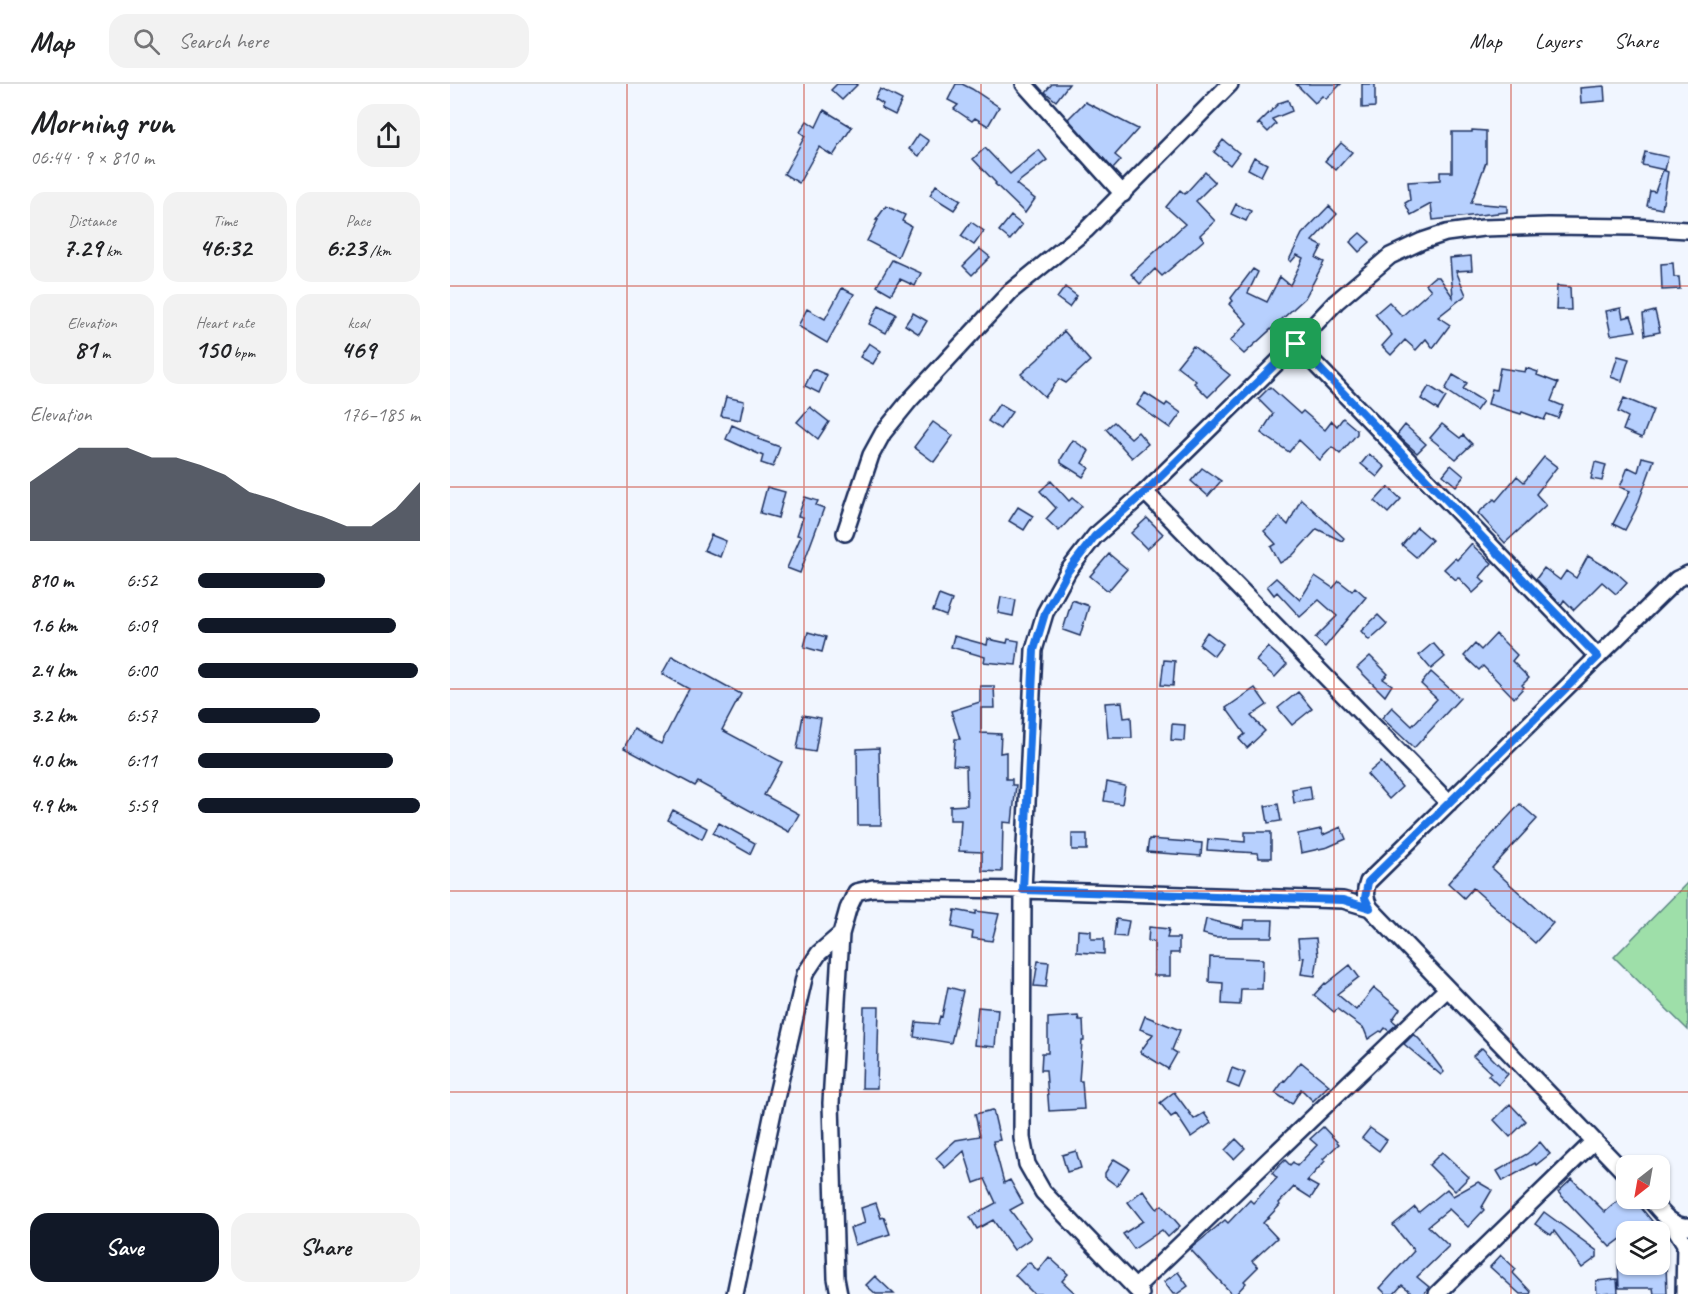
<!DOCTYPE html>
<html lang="en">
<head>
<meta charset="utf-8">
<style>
  body { margin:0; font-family:Caveat,sans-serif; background:#f2f2f2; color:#202124; height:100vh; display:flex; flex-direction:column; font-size:22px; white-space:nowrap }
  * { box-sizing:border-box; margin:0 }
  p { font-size:20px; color:#757577 }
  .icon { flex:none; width:33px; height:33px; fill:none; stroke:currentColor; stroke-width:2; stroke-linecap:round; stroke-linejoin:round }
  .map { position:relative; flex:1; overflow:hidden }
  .details { display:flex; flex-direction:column; background:#fff; width:450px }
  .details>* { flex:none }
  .needle { width:39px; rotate:211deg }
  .buttons { position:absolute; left:1166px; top:1071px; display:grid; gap:12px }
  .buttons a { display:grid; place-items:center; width:54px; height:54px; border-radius:12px; background:#fff; box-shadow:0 2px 4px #0004; font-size:30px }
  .pin { position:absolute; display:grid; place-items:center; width:51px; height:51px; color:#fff; margin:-26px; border-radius:12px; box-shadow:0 3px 9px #0006 }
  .round { display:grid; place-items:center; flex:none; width:63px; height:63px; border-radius:18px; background:#f2f2f2 }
  .summary { display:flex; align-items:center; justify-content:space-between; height:102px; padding:0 30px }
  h1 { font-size:33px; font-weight:700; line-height:45px }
  .stats { display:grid; grid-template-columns:repeat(3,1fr); gap:9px; height:102px; padding:6px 30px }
  .stats div { display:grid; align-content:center; border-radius:15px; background:#f2f2f2; text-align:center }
  .stats b { font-size:26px; font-weight:700 }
  .stats small { font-size:16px; font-weight:400 }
  .stats p { font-size:16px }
  .chart { height:168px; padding:12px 30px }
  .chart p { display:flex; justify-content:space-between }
  .chart svg { width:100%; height:108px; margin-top:6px; fill:#111827; opacity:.7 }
  .primary-button { display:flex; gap:12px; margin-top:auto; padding:12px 30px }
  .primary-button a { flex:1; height:69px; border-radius:18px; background:#111827; color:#fff; font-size:24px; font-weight:700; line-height:69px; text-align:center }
  .primary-button a+a { background:#f2f2f2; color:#202124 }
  ul { padding:0 30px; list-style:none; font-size:20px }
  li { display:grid; grid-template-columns:96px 72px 1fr; align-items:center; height:45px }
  li i { height:15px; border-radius:8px; background:#111827 }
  header { display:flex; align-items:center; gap:36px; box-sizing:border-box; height:84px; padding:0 30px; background:#fff; border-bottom:2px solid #e0e0e0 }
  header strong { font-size:28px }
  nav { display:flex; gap:33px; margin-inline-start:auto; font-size:21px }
  .search { width:420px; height:54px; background:#f2f2f2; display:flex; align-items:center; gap:15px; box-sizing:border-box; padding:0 21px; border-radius:18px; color:#757577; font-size:22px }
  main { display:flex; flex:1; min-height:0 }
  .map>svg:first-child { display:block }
  .green { fill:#9edfa9; stroke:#5c8784; stroke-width:1.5 }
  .building { fill:#b7d0fe; stroke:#1b2f5e; stroke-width:1.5 }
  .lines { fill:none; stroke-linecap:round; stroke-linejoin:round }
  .minor-casing { stroke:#1b2f5e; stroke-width:20 }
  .minor { stroke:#fff; stroke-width:15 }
  .route-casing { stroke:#fff; stroke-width:12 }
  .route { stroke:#1a73e8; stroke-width:8 }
  .grid { fill:none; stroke:#c8321e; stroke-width:1.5; stroke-opacity:0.55 }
</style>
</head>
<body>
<header>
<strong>Map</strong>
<div class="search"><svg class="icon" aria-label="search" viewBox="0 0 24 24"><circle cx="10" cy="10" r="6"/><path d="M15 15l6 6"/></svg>Search here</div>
<nav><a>Map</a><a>Layers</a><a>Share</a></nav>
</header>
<main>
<section class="details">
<div class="summary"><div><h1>Morning run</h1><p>06:44 · 9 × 810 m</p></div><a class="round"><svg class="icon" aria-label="share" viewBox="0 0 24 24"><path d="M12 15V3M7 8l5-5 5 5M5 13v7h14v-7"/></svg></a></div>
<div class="stats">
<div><p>Distance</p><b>7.29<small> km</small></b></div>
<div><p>Time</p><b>46:32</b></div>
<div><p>Pace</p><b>6:23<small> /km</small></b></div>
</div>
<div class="stats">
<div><p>Elevation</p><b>81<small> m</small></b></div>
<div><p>Heart rate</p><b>150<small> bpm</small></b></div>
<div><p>kcal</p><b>469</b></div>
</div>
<div class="chart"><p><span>Elevation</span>176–185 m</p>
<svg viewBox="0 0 160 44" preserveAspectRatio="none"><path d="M0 44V20L10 13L20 6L30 6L40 6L50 10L60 10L70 13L80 17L90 24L100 27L110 31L120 34L130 38L140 38L150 31L160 20V44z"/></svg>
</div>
<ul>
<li><b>810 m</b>6:52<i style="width:57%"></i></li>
<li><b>1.6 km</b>6:09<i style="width:89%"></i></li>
<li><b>2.4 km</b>6:00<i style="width:99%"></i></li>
<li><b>3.2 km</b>6:57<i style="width:55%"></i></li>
<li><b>4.0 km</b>6:11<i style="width:88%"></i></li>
<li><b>4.9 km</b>5:59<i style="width:100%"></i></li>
</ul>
<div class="primary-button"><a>Save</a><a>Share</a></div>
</section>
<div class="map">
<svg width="1238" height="1210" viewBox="0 0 1238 1210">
  <rect width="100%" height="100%" fill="#f1f6ff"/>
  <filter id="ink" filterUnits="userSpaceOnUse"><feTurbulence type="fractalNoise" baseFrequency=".0167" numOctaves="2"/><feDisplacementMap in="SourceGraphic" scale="12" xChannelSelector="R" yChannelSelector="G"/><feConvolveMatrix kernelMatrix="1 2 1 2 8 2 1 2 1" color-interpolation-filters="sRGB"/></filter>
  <g filter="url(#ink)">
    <path class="green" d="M 1238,798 L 1238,946 L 1164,873 Z"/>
    <path class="building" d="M 387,0 L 408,0 L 392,16 L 381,6 Z
      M 506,0 L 512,0 L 522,5 L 549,23 L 538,42 L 525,34 L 522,37 L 504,25 L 508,21 L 498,16 Z
      M 602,0 L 619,0 L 606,17 L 595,8 Z
      M 846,0 L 891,0 L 876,15 L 872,12 L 865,19 Z
      M 912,0 L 925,0 L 925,23 L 912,24 Z
      M 1154,2 L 1155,17 L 1131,19 L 1130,4 Z
      M 430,5 L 452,16 L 445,31 L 431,24 L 433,20 L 425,15 Z
      M 838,16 L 842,27 L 822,35 L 826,40 L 818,48 L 810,40 L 807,41 L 829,19 Z
      M 635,18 L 688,45 L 665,71 L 671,76 L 663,85 L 618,35 Z
      M 374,26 L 402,43 L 383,72 L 369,63 L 349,99 L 334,90 L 355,52 L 350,48 L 357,37 L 366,43 Z
      M 1022,46 L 1036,47 L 1036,78 L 1021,119 L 1057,122 L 1057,128 L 983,136 L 981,120 L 961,131 L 955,119 L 960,116 L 958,98 L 990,96 L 990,88 L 1002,88 L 1002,48 L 1022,48 Z
      M 469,50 L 479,57 L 469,72 L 459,65 Z
      M 773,56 L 789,69 L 780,81 L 764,68 Z
      M 891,59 L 902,68 L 886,86 L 875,77 Z
      M 535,64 L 560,90 L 589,66 L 597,76 L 566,100 L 585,115 L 575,129 L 545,100 L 546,99 L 523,75 Z
      M 1195,68 L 1218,73 L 1215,86 L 1192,81 Z
      M 804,73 L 817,80 L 811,92 L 798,85 Z
      M 1213,86 L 1218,88 L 1212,125 L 1197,122 L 1200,107 L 1205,108 Z
      M 755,88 L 765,98 L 746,117 L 765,137 L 750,151 L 754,156 L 712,192 L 705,185 L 690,200 L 681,190 L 735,140 L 716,123 L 730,106 L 735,110 Z
      M 486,101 L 511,116 L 504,126 L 480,111 Z
      M 786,120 L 801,127 L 796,137 L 781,130 Z
      M 436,122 L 455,131 L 452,137 L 461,142 L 448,173 L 417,157 L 428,136 L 426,136 Z
      M 879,122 L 887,130 L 862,157 L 872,162 L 866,174 L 874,178 L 855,214 L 794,270 L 780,257 L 797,239 L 779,220 L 783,217 L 781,214 L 803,185 L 808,188 L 798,209 L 817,218 L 830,193 L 840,201 L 853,174 L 847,171 L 841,178 L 839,176 L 852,150 Z
      M 561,132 L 572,141 L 560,156 L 549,147 Z
      M 521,138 L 534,147 L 524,161 L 511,152 Z
      M 910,149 L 920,158 L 909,168 L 900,158 Z
      M 530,165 L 540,173 L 522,191 L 513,182 Z
      M 1021,172 L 1022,186 L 1006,187 L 1016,211 L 988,233 L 1000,241 L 983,264 L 976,255 L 966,266 L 955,256 L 941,271 L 932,262 L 942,251 L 925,230 L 939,218 L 952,232 L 981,206 L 976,200 L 984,193 L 989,193 L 1003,213 L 1000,174 Z
      M 442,176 L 471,189 L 465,202 L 450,195 L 441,210 L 427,202 Z
      M 1223,179 L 1224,193 L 1229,193 L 1230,205 L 1212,206 L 1211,180 Z
      M 1107,202 L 1120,203 L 1121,226 L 1106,226 Z
      M 615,203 L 627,212 L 619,223 L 607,214 Z
      M 392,204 L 404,210 L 377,259 L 348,242 L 357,225 L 375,235 Z
      M 429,221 L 446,230 L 436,249 L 419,240 Z
      M 1171,224 L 1173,234 L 1181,232 L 1186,247 L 1161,251 L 1156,227 Z
      M 1205,227 L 1210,248 L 1195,251 L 1193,230 Z
      M 463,229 L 477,237 L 469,250 L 455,241 Z
      M 614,247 L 640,277 L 616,299 L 609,295 L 595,313 L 571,290 L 588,275 Z
      M 419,259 L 431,267 L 423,280 L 410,273 Z
      M 743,262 L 780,291 L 758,313 L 744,299 L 746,297 L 727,282 Z
      M 1168,272 L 1179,275 L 1172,297 L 1161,293 Z
      M 1050,284 L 1075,288 L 1076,284 L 1088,288 L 1087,291 L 1108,299 L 1101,317 L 1113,322 L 1108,334 L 1097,330 L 1094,336 L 1072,328 L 1071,330 L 1038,320 L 1042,305 L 1046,306 Z
      M 363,285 L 377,291 L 369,309 L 355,302 Z
      M 1003,291 L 1017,299 L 1013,305 L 1033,317 L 1026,327 L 995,306 Z
      M 979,302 L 996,313 L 988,326 L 971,315 Z
      M 820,303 L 850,330 L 853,327 L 875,346 L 882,337 L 887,342 L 893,334 L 907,346 L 907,350 L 890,370 L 882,363 L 870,376 L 849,356 L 839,368 L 811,349 L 823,330 L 808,315 Z
      M 695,309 L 715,322 L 717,319 L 731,329 L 720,344 L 687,321 Z
      M 276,313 L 294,317 L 290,336 L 271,332 Z
      M 1174,314 L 1203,326 L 1192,354 L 1173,346 L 1178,333 L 1168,328 Z
      M 549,320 L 562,328 L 550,345 L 538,337 Z
      M 360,323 L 379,338 L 368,355 L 347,338 Z
      M 483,338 L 503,352 L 484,378 L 464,363 Z
      M 664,338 L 681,354 L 688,348 L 698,360 L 682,374 L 656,345 Z
      M 992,340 L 1010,354 L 1013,351 L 1022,360 L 1006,375 L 980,354 Z
      M 282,341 L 309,353 L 308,355 L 330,363 L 323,383 L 311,379 L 313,372 L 276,355 Z
      M 955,341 L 976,360 L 967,369 L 947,351 Z
      M 623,356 L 639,367 L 632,379 L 639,384 L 633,393 L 611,379 L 611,375 Z
      M 919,370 L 935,383 L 927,393 L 911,380 Z
      M 1094,373 L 1107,383 L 1086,410 L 1096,421 L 1055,459 L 1028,429 L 1044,415 L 1046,417 L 1067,392 L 1074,398 Z
      M 1192,373 L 1204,376 L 1186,425 L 1175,446 L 1163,440 L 1180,407 L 1170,403 L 1178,383 L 1188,388 Z
      M 1145,378 L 1156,381 L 1152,397 L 1141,395 Z
      M 1001,381 L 1014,392 L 1006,402 L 993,391 Z
      M 752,384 L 771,397 L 758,412 L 741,397 Z
      M 601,397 L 619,417 L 622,414 L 632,422 L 609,447 L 596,435 L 606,424 L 590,407 Z
      M 317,403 L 335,408 L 328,434 L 310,429 Z
      M 938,403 L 951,415 L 938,429 L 925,417 Z
      M 355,413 L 368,417 L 366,421 L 374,424 L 350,489 L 337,484 L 351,452 L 347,451 L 353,433 L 348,432 Z
      M 851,415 L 894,454 L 892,457 L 867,445 L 842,472 L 830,479 L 821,463 L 826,460 L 814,447 L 830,433 L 838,441 Z
      M 568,423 L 583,432 L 574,446 L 559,437 Z
      M 697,434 L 713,450 L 697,465 L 681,449 Z
      M 967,443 L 982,456 L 966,473 L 952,461 Z
      M 261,451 L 276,457 L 270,473 L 254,466 Z
      M 1021,460 L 1042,479 L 1030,493 L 1035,498 L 1023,509 L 1008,493 L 1006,496 L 994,485 L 1005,474 L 1007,476 Z
      M 659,470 L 677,485 L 658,507 L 640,492 Z
      M 1138,472 L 1168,490 L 1177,498 L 1166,510 L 1152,498 L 1124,526 L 1114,516 L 1111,521 L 1086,495 L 1094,484 L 1110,496 L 1116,487 L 1126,494 Z
      M 865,492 L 883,504 L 889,497 L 902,507 L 905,503 L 916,513 L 875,563 L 865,554 L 887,532 L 869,516 L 850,533 L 827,508 L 824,511 L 817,502 L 826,494 L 850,516 Z
      M 489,511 L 502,516 L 496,532 L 483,527 Z
      M 551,513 L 566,516 L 563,532 L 548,529 Z
      M 622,516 L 639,522 L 630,552 L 613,546 Z
      M 928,531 L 937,540 L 919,556 L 911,547 Z
      M 358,548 L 376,553 L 372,568 L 354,563 Z
      M 757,548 L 773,560 L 764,572 L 749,560 Z
      M 1046,550 L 1067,571 L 1062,577 L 1079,594 L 1072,601 L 1074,603 L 1064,614 L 1033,582 L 1029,586 L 1014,572 L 1025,560 L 1031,566 Z
      M 504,552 L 537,561 L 538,555 L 557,559 L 558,555 L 569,557 L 566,581 L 534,578 L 535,573 L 501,563 Z
      M 983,559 L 995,573 L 981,585 L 969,571 Z
      M 818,563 L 837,580 L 825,593 L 806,577 Z
      M 222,572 L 291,610 L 272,646 L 332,678 L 314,711 L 349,730 L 339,748 L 248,698 L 245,702 L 174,664 L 184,645 L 211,660 L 239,605 L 212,590 Z
      M 920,572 L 938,590 L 933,595 L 942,601 L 935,612 L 907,584 Z
      M 714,576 L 725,577 L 723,602 L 711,601 Z
      M 981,588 L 1010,614 L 964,664 L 932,634 L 942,623 L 962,642 L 987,615 L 971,600 Z
      M 530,602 L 544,602 L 545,624 L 531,624 L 531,649 L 551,650 L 550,669 L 556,668 L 556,695 L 562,695 L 562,701 L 566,701 L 562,739 L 553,738 L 552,788 L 532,787 L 532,768 L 509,767 L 511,736 L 500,736 L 500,722 L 517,721 L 516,682 L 503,681 L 505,655 L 510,655 L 501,627 L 530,618 Z
      M 805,604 L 817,621 L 801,632 L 815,647 L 797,664 L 789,655 L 795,650 L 776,624 Z
      M 848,608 L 862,625 L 842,641 L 828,624 Z
      M 672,618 L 674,634 L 681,633 L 682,654 L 658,654 L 655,619 Z
      M 353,631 L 371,634 L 365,668 L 347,665 Z
      M 722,640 L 735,641 L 734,657 L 721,656 Z
      M 429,664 L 431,741 L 408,741 L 407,665 Z
      M 931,678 L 952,703 L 939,715 L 917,690 Z
      M 657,698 L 675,702 L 672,720 L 654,717 Z
      M 860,702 L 862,716 L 844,719 L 842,705 Z
      M 828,720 L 831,737 L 818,739 L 815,722 Z
      M 1070,720 L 1087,735 L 1042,784 L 1103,839 L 1085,859 L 1023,804 L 1014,814 L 998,799 Z
      M 223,726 L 257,744 L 252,755 L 218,736 Z
      M 269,739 L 305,759 L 300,770 L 263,749 Z
      M 891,743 L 896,755 L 878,763 L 851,769 L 848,750 L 871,745 L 873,751 Z
      M 795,748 L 821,748 L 821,774 L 809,774 L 808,769 L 757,766 L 758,755 L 795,758 Z
      M 622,750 L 637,750 L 637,766 L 622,766 Z
      M 699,755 L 752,759 L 751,772 L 697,768 Z
      M 505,826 L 526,830 L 526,827 L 549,830 L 542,857 L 522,854 L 523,848 L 502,843 Z
      M 666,835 L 679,837 L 676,853 L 664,852 Z
      M 756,835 L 793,844 L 794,836 L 823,836 L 822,853 L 765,853 L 753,850 Z
      M 699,843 L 719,845 L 717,854 L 729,854 L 729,869 L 720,869 L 720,892 L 704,892 L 704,858 L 698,857 Z
      M 628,846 L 641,847 L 641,855 L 654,855 L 654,870 L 627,868 Z
      M 866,854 L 868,872 L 865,892 L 851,890 L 854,873 L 850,874 L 848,855 Z
      M 760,873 L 813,875 L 812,905 L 791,905 L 790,921 L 772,920 L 773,899 L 759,898 Z
      M 588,877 L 599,878 L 596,903 L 584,902 Z
      M 900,881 L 909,893 L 887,910 L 906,926 L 924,904 L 950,925 L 942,936 L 947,940 L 939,947 L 935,944 L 932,948 L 930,947 L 918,955 L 914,945 L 887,925 L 884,928 L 864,911 L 875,899 L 876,900 Z
      M 498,903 L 513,907 L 501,959 L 464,953 L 466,938 L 488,940 L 490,932 L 492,933 Z
      M 414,923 L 429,923 L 427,1004 L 412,1004 Z
      M 528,923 L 548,925 L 545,963 L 524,961 Z
      M 628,932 L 629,936 L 633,936 L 634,957 L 632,957 L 629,997 L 632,997 L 634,1025 L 599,1027 L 596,986 L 591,986 L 592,969 L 598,969 L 598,934 Z
      M 695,932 L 730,946 L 722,966 L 727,969 L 718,985 L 690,968 L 703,950 L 690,945 Z
      M 964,950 L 970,956 L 994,988 L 991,991 L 954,960 Z
      M 1032,964 L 1058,990 L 1048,1001 L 1038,991 L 1041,989 L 1023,972 Z
      M 851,978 L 879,1001 L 863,1017 L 851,1005 L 842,1020 L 825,1009 L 834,996 L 835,997 Z
      M 782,984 L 795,989 L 789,1004 L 777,999 Z
      M 724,1008 L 744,1035 L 754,1029 L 761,1039 L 741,1053 L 726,1030 L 721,1033 L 710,1019 Z
      M 1060,1020 L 1076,1037 L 1060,1053 L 1044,1036 Z
      M 543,1026 L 550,1056 L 543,1057 L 554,1099 L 560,1096 L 573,1119 L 560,1126 L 581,1154 L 564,1166 L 543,1136 L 527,1145 L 520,1133 L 546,1119 L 535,1095 L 524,1099 L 514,1067 L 495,1084 L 486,1074 L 506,1056 L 530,1052 L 525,1030 Z
      M 873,1043 L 889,1060 L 873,1075 L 875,1077 L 857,1097 L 868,1103 L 861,1114 L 844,1103 L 829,1119 L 830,1121 L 813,1139 L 827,1154 L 802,1177 L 808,1183 L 794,1197 L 796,1199 L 786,1210 L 782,1210 L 740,1165 L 775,1136 L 778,1139 L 800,1116 L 803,1119 L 827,1094 L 822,1089 L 835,1076 L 840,1081 L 843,1078 L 847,1082 L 867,1061 L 860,1055 Z
      M 920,1044 L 937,1056 L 929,1067 L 912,1054 Z
      M 786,1055 L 795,1064 L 784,1075 L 775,1066 Z
      M 1090,1058 L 1100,1070 L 1086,1081 L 1085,1079 L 1053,1097 L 1047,1087 L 1077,1070 Z
      M 626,1067 L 631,1084 L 617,1088 L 612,1071 Z
      M 992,1068 L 1019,1093 L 1005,1107 L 979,1081 Z
      M 664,1075 L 679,1084 L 667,1102 L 655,1093 L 655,1089 Z
      M 1122,1095 L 1155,1128 L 1171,1114 L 1183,1114 L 1211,1148 L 1176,1148 L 1176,1151 L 1160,1163 L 1108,1108 Z
      M 1028,1098 L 1042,1106 L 1032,1123 L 1034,1126 L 1018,1143 L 999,1125 L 978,1142 L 999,1162 L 967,1193 L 979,1203 L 974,1210 L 964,1210 L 952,1201 L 944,1210 L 936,1210 L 930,1204 L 964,1167 L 943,1141 L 965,1123 L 969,1128 L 997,1105 L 1003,1112 Z
      M 693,1106 L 707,1125 L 712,1121 L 730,1142 L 718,1153 L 712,1146 L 684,1165 L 673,1150 L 693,1137 L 678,1118 Z
      M 426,1119 L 431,1134 L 434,1133 L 440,1150 L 405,1161 L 400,1144 L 415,1139 L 411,1124 Z
      M 1094,1128 L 1147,1167 L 1147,1173 L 1132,1184 L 1104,1147 L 1101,1151 L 1085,1140 Z
      M 1051,1171 L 1066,1185 L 1063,1189 L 1081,1208 L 1080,1210 L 1070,1210 L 1040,1183 Z
      M 599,1173 L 618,1190 L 612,1197 L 626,1210 L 584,1210 L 565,1191 L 579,1178 L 588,1187 Z
      M 1168,1180 L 1216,1181 L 1217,1210 L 1204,1210 L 1203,1204 L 1169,1204 Z
      M 728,1188 L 738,1202 L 727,1210 L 723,1210 L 714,1198 Z
      M 425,1192 L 444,1210 L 426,1210 L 416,1201 Z
      M 1167,1195 L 1168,1209 L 1147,1210 L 1146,1197 Z"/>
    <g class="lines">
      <g class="minor-casing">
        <path id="minor" d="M 574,0 L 673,110
          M 846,260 L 1148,573
          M 695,408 L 999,719
          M 395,449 L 421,371 L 433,349 L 459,317 L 561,207 L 636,146 L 780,0
          M 1176,1090 L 920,824 C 915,815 914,808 918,798 L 1227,495 L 1238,490
          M 1199,1114 C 1209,1125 1221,1144 1238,1142
          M 1221,1138 L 1235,1160 L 1234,1210
          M 685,1204 L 997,905
          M 285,1210 L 324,1023 L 355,890 L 369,869 L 391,850
          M 389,1210 L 386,1194 L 381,1019 L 391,850 L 398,825 L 406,808 L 423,804 L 573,806 L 893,816 L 920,824
          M 691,1210 L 593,1108 L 577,1080 L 572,1054 L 573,806 L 584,566 L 595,529 L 618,487 L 645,452 L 695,408 L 846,260 L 886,218 L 940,172 L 972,157 L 996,149 L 1033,144 L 1098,142 L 1185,143 L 1238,146
          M 987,1210 L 1144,1057"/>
      </g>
      <use href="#minor" class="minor"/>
    </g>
  </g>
  <g class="lines" filter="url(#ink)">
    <g class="route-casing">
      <path id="route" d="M 846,260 L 1148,573 L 918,798 L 915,814 L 920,824 L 893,816 L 573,806 L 584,566 L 595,529 L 618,487 L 645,452 L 695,408 Z"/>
    </g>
    <use href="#route" class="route"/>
  </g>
  <path class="grid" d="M 177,0 L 177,1210M 354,0 L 354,1210M 531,0 L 531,1210M 707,0 L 707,1210M 884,0 L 884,1210M 1061,0 L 1061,1210M 0,202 L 1238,202M 0,403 L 1238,403M 0,605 L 1238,605M 0,807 L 1238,807M 0,1008 L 1238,1008"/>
</svg>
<div class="buttons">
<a><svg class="needle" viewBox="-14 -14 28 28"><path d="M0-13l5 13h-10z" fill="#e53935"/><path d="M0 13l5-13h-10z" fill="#757577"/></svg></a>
<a><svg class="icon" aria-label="layers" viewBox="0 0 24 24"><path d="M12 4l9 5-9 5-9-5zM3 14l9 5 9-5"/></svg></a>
</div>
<div class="pin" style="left:846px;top:260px;background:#1e9e55"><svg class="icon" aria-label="arrive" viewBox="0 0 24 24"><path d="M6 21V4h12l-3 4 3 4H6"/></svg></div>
</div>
</main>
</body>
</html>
